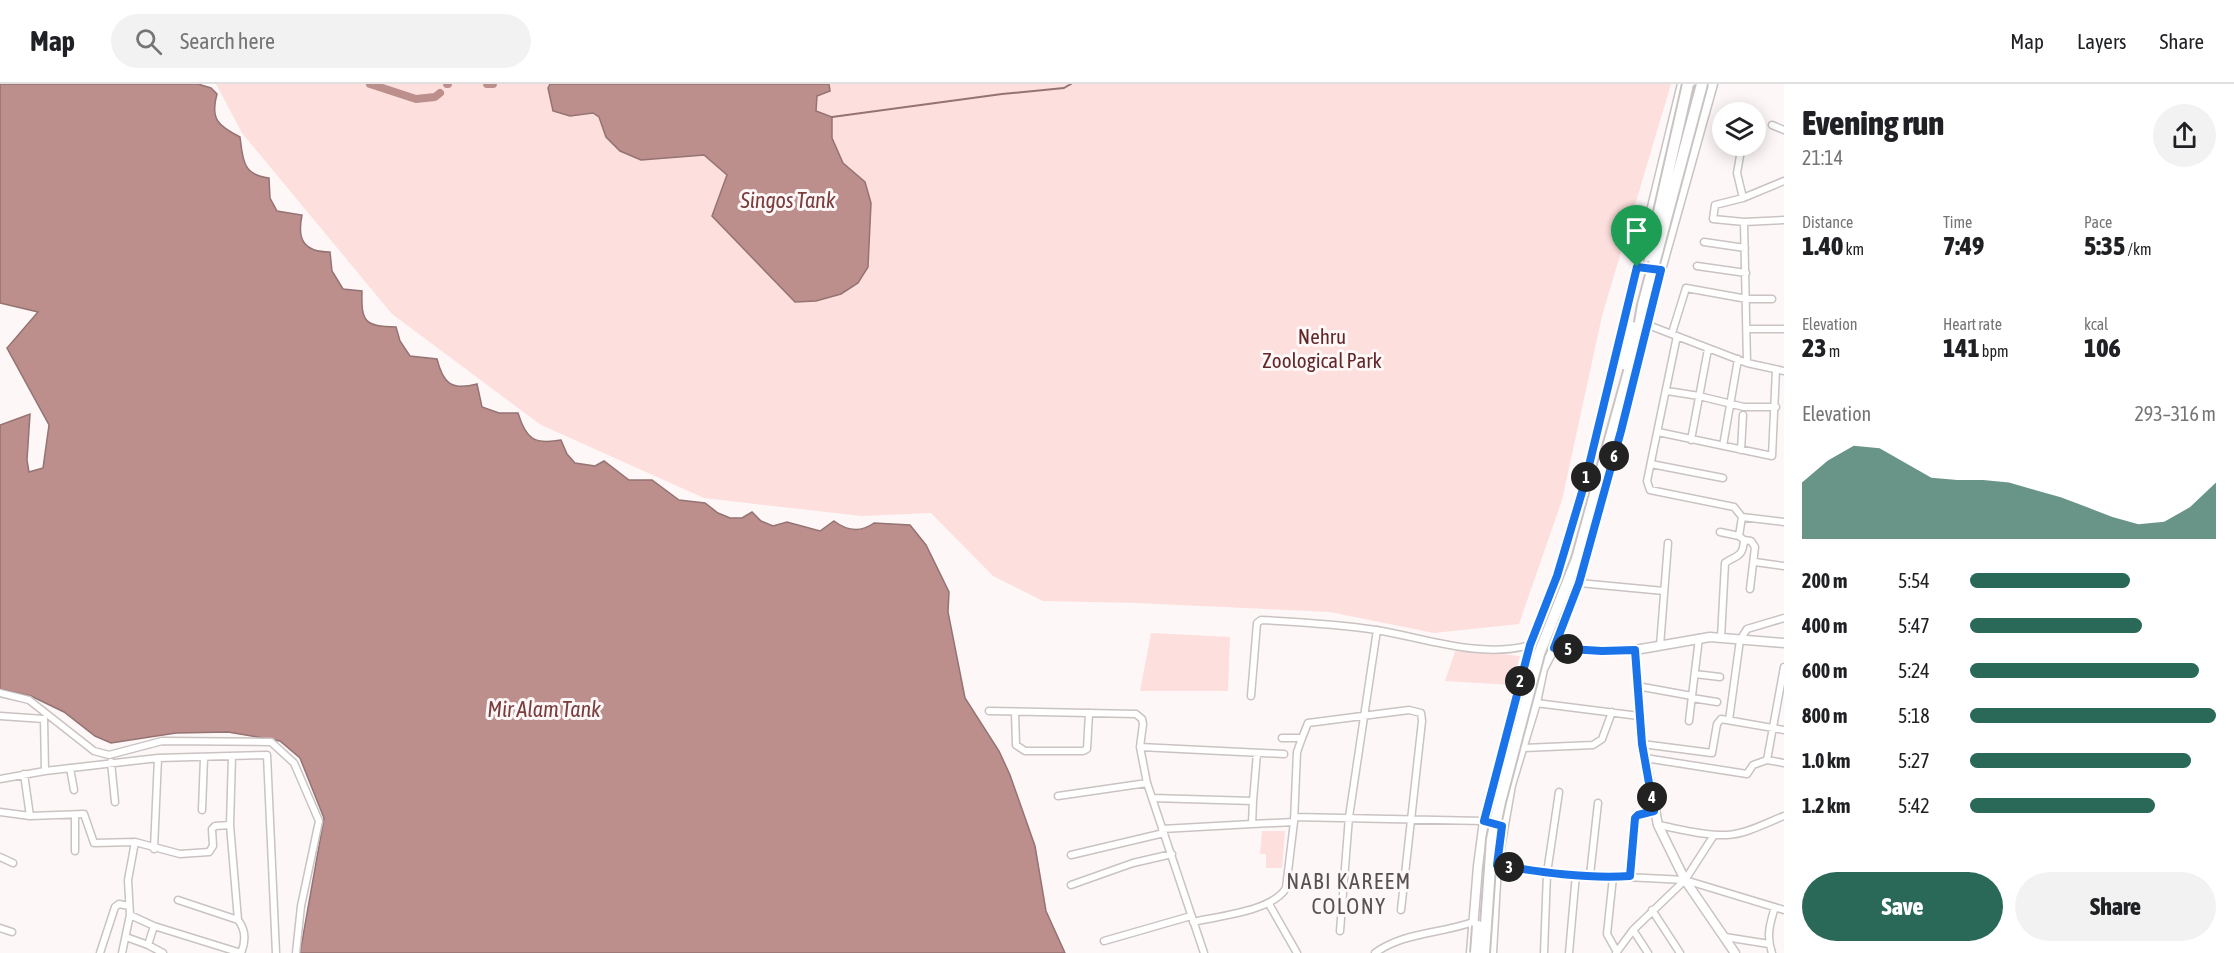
<!DOCTYPE html>
<html lang="en">
<head>
<meta charset="utf-8">
<style>
  body { margin:0; font-family:"Asap Condensed",sans-serif; background:#f2f2f2; color:#202124; height:100vh; display:flex; flex-direction:column; font-size:22px; white-space:nowrap }
  * { box-sizing:border-box; margin:0 }
  p { font-size:20px; color:#757577 }
  .icon { flex:none; width:33px; height:33px; fill:none; stroke:currentColor; stroke-width:2; stroke-linecap:round; stroke-linejoin:round }
  .map { position:relative; flex:1; overflow:hidden }
  .details { display:flex; flex-direction:column; background:#fff; width:450px }
  .details>* { flex:none }
  .tools { position:absolute; left:1712px; top:18px; display:grid; gap:12px }
  .tools a { display:grid; place-items:center; width:54px; height:54px; border-radius:50%; background:#fff; box-shadow:0 3px 15px #0003; font-size:30px }
  .pin { position:absolute; display:grid; place-items:center; width:51px; height:51px; color:#fff; margin:-62px -26px; border-radius:50% 50% 50% 0; rotate:-45deg; box-shadow:0 0 6px #0007 }
  .pin .icon { rotate:45deg }
  .km { position:absolute; width:30px; height:30px; margin:-15px; border-radius:50%; background:#222; color:#fff; font-size:16px; line-height:30px; text-align:center }
  .round { display:grid; place-items:center; flex:none; width:63px; height:63px; border-radius:32px; background:#f2f2f2 }
  .overview { display:flex; align-items:center; justify-content:space-between; height:102px; padding:0 18px }
  h1 { font-size:33px; font-weight:800; line-height:45px }
  .metrics { display:grid; grid-template-columns:repeat(3,1fr); gap:9px; height:102px; padding:6px 18px }
  .metrics div { display:grid; align-content:center }
  .metrics b { font-size:26px; font-weight:800 }
  .metrics small { font-size:16px; font-weight:400 }
  .metrics p { font-size:16px }
  .chart { height:168px; padding:12px 18px }
  .chart p { display:flex; justify-content:space-between }
  .chart svg { width:100%; height:108px; margin-top:6px; fill:#2a6957; opacity:.7 }
  .action { display:flex; gap:12px; margin-top:auto; padding:12px 18px }
  .action a { flex:1; height:69px; border-radius:36px; background:#2a6957; color:#fff; font-size:24px; font-weight:800; line-height:69px; text-align:center }
  .action a+a { background:#f2f2f2; color:#202124 }
  ul { padding:0 18px; list-style:none; font-size:20px }
  li { display:grid; grid-template-columns:96px 72px 1fr; align-items:center; height:45px }
  li i { height:15px; border-radius:8px; background:#2a6957 }
  header { display:flex; align-items:center; gap:36px; box-sizing:border-box; height:84px; padding:0 30px; background:#fff; border-bottom:2px solid #e0e0e0 }
  header strong { font-size:28px }
  nav { display:flex; gap:33px; margin-inline-start:auto; font-size:21px }
  .search { width:420px; height:54px; background:#f2f2f2; display:flex; align-items:center; gap:15px; box-sizing:border-box; padding:0 21px; border-radius:33px; color:#757577; font-size:22px }
  main { display:flex; flex:1; min-height:0 }
  .map>svg:first-child { display:block }
  .green { fill:#fddfdd }
  .water { fill:#bc8f8d; stroke:#947372; stroke-width:1.5 }
  .lines { fill:none; stroke-linecap:round; stroke-linejoin:round }
  .stream { stroke:#947372; stroke-width:2 }
  .canal { stroke:#bc8f8d; stroke-width:8 }
  .street-casing { stroke:#c9c3c2; stroke-width:9 }
  .secondary-casing { stroke:#c9c3c2; stroke-width:11 }
  .street { stroke:#fff; stroke-width:6 }
  .secondary { stroke:#fff; stroke-width:8 }
  .highway-bridge-casing { stroke:#c9c3c2; stroke-width:14; stroke-linecap:butt }
  .highway-bridge { stroke:#fff; stroke-width:10 }
  .route-casing { stroke:#fff; stroke-width:12 }
  .route { stroke:#1a73e8; stroke-width:8 }
  .labels { text-anchor:middle; dominant-baseline:central; stroke-width:6; stroke-linejoin:round; paint-order:stroke }
  .park-label { font-size:21px; fill:#622729; stroke:#fef7f7 }
  .water-label { font-size:22px; font-style:italic; fill:#7a3d3d; stroke:#fef7f7 }
  .neighbourhood-label { font-size:22px; letter-spacing:1.5px; fill:#585352; stroke:#fef7f7 }
</style>
</head>
<body>
<header>
<strong>Map</strong>
<div class="search"><svg class="icon" aria-label="search" viewBox="0 0 24 24"><circle cx="10" cy="10" r="6"/><path d="M15 15l6 6"/></svg>Search here</div>
<nav><a>Map</a><a>Layers</a><a>Share</a></nav>
</header>
<main>
<div class="map">
<svg width="1784" height="869" viewBox="0 0 1784 869">
  <rect width="100%" height="100%" fill="#fef7f7"/>
  <path class="green" d="M 216,0 L 1671,0 L 1602,232 L 1562,416 L 1519,540 L 1434,549 L 1330,528 L 1137,519 L 1043,517 L 993,492 L 931,429 L 861,432 L 704,414 L 541,341 L 392,230 L 242,49 Z
    M 1151,549 L 1230,553 L 1228,607 L 1140,607 Z
    M 1456,565 L 1520,572 L 1512,601 L 1445,597 Z
    M 1262,747 L 1285,747 L 1282,784 L 1266,784 L 1266,770 L 1260,770 Z"/>
  <path class="water" d="M 0,0 L 198,0 L 211,4 L 217,10 C 210,35 218,42 240,53 C 243,75 242,91 269,94 L 270,114 L 277,127 L 302,131 C 297,155 303,168 330,168 L 332,187 L 343,205 L 362,207 C 361,239 365,242 396,243 L 400,257 L 410,272 L 437,275 C 443,299 451,307 477,300 L 482,323 L 499,329 L 518,329 C 526,355 534,361 561,356 L 567,370 L 575,379 L 595,382 L 604,377 L 629,396 L 652,396 L 679,416 L 705,419 L 718,429 L 730,434 L 742,434 L 752,428 L 761,437 L 773,442 L 787,438 L 820,447 L 834,437 C 847,447 860,449 874,439 L 910,441 L 926,461 L 949,508 L 948,528 L 965,614 L 999,667 L 1010,691 L 1035,762 L 1046,827 L 1065,869 L 300,869 L 324,734 L 300,674 L 280,657 L 228,648 L 176,649 L 111,659 L 95,652 L 64,628 L 31,612 L 0,605 L 0,341 L 30,330 L 27,376 L 29,388 L 43,384 L 49,341 L 7,264 L 38,228 L 0,219 Z
    M 550,0 L 829,0 L 830,7 L 817,12 L 816,27 L 832,33 L 832,54 L 843,79 L 865,98 L 871,119 L 868,183 L 858,199 L 841,210 L 816,217 L 795,218 L 712,132 L 727,91 L 704,71 L 641,76 L 620,67 L 606,53 L 599,33 L 593,29 L 570,32 L 553,27 L 548,4 Z"/>
  <g class="lines">
    <path class="stream" d="M 832,33 L 1002,10 L 1064,4 L 1071,0"/>
    <path class="canal" d="M 370,0 L 416,15 L 435,13 L 440,9
      M 447,0 L 448,0
      M 487,0 L 493,0"/>
    <g class="street-casing">
      <path id="street" d="M 1772,41 L 1784,46
        M 1741,66 L 1737,89 L 1743,114
        M 1784,97 L 1743,114 L 1715,121 L 1713,135 L 1744,138 L 1784,136
        M 1744,138 L 1747,279
        M 1704,158 L 1745,164
        M 1697,182 L 1746,189
        M 1648,241 L 1747,279 L 1784,287
        M 1747,245 L 1784,245
        M 1672,249 L 1686,204 L 1747,215 L 1772,215
        M 1677,252 L 1647,397 L 1650,406 L 1734,423 L 1742,433 L 1784,438
        M 1667,307 L 1699,312 L 1744,323 L 1776,323
        M 1658,348 L 1772,372 L 1776,286
        M 1691,356 L 1708,265
        M 1723,362 L 1738,275
        M 1741,366 L 1743,331
        M 1651,380 L 1723,394
        M 1720,448 L 1739,452 L 1744,456 C 1743,474 1736,471 1725,479 L 1721,554
        M 1739,452 L 1742,433
        M 1744,456 L 1751,457 L 1755,463 L 1750,505
        M 1755,478 L 1784,482
        M 1557,492 L 1579,499 L 1664,507
        M 1660,562 L 1668,459
        M 1784,583 L 1767,676 L 1784,679
        M 1695,590 L 1720,593
        M 1637,602 L 1692,612 L 1699,554
        M 0,609 L 29,616 L 94,667 L 109,671 L 162,657 L 271,658 L 294,679 L 319,737 L 301,822 L 296,869
        M 1251,612 L 1257,539 L 1261,536 C 1299,538 1337,540 1376,546 C 1425,554 1480,575 1530,561
        M 1692,614 L 1717,618
        M 1536,619 L 1639,632
        M 989,627 L 1136,630 L 1142,635 L 1143,640 L 1140,663 L 1147,699 L 1204,869
        M 1015,628 L 1016,661 L 1025,667 L 1083,667 L 1087,665 L 1089,629
        M 0,632 L 44,635 L 45,687
        M 1729,636 L 1740,556 L 1747,545 L 1784,534
        M 1689,637 L 1692,612
        M 1302,654 L 1308,639 L 1409,626 L 1421,629 L 1422,637 L 1401,826
        M 1642,660 L 1712,669 L 1717,640 L 1721,635 L 1784,646
        M 1140,663 L 1284,670
        M 1522,664 L 1593,661 L 1602,655 L 1612,628
        M 232,672 L 230,741 L 238,836 C 246,846 246,857 241,869
        M 1645,674 L 1747,690 L 1753,681 L 1767,676
        M 111,678 L 115,718
        M 70,684 L 74,706
        M 24,690 L 30,732
        M 0,695 L 45,687 L 158,674 L 267,671 L 276,869
        M 1058,712 L 1147,699
        M 1152,714 L 1253,717 L 1252,740 L 1294,738
        M 1253,717 L 1257,669
        M 202,726 L 204,674
        M 0,728 L 30,732 L 84,730 L 94,759 L 135,758 L 180,770 L 209,768 L 213,762 L 212,745 L 215,742 L 230,741
        M 75,731 L 75,767
        M 1294,733 L 1484,737 L 1497,741
        M 1658,741 C 1680,745 1704,752 1727,751 C 1746,750 1766,739 1784,732
        M 1162,745 L 1252,740
        M 154,765 L 158,674
        M 1071,771 L 1164,749
        M 0,773 L 13,779
        M 1497,781 L 1547,789 L 1685,796 L 1784,826
        M 1590,791 L 1598,719
        M 1630,792 L 1635,734 L 1638,731 L 1654,727
        M 1613,793 L 1607,850 L 1617,868
        M 1071,801 L 1133,779 L 1172,770
        M 178,816 L 238,836
        M 1269,820 L 1297,869
        M 1652,826 L 1680,869
        M 130,831 L 154,842 L 241,869
        M 1193,838 C 1219,832 1273,827 1286,804 L 1294,738 L 1297,668 L 1302,654 L 1282,654
        M 0,844 L 12,848
        M 1633,846 L 1648,869
        M 1340,847 L 1349,733 L 1377,546
        M 126,853 L 148,861 L 163,869
        M 1725,853 L 1769,860
        M 1104,857 L 1191,832
        M 148,861 L 154,842
        M 100,869 L 115,823 L 119,820 L 129,822
        M 122,869 L 130,831 L 128,796 L 135,758
        M 1375,869 C 1404,848 1440,850 1473,838
        M 1544,869 L 1547,789 L 1559,708
        M 1569,869 L 1576,790
        M 1616,869 L 1633,846 L 1685,796 L 1714,751
        M 1772,869 C 1766,852 1770,839 1775,823"/>
    </g>
    <g class="secondary-casing">
      <path id="secondary" d="M 1549,563 L 1602,567 L 1635,566 L 1710,553 L 1784,559
        M 1635,566 L 1642,660 L 1658,741 L 1685,796 L 1735,869
        M 1471,869 L 1478,782 L 1484,737 L 1530,561 L 1557,492 L 1585,398 L 1682,0
        M 1492,869 L 1497,781 L 1511,701 L 1536,619 L 1543,585 L 1554,564 L 1579,499 L 1621,347 L 1661,186 L 1713,0"/>
    </g>
    <use href="#street" class="street"/>
    <use href="#secondary" class="secondary"/>
    <g class="highway-bridge-casing">
      <path id="highway-bridge" d="M 1649,172 L 1688,0
        M 1624,280 L 1632,243
        M 1476,869 L 1478,842
        M 1484,869 L 1492,755 L 1500,718 L 1539,570 L 1577,475 L 1636,262 L 1643,221 L 1702,0"/>
    </g>
    <use href="#highway-bridge" class="highway-bridge"/>
  </g>
  <g class="lines">
    <g class="route-casing">
      <path id="route" d="M 1637,183 L 1661,186 L 1621,347 L 1579,499 L 1554,564 L 1602,567 L 1635,566 L 1642,660 L 1654,727 L 1638,731 L 1635,734 L 1630,792 C 1586,795 1540,788 1497,781 L 1502,742 L 1484,737 L 1530,561 L 1557,492 L 1585,398 Z"/>
    </g>
    <use href="#route" class="route"/>
  </g>
  <g class="labels">
    <g class="park-label">
      <text x="1322" y="252">Nehru<tspan x="1322" dy="24">Zoological Park</tspan></text>
    </g>
    <g class="water-label">
      <text x="788" y="116">Singos Tank</text>
      <text x="544" y="625">Mir Alam Tank</text>
    </g>
    <g class="neighbourhood-label">
      <text x="1349" y="797">NABI KAREEM<tspan x="1349" dy="25">COLONY</tspan></text>
    </g>
  </g>
</svg>
<div class="tools">
<a><svg class="icon" aria-label="layers" viewBox="0 0 24 24"><path d="M12 4l9 5-9 5-9-5zM3 14l9 5 9-5"/></svg></a>
</div>
<div class="pin" style="left:1637px;top:183px;background:#1e9e55"><svg class="icon" aria-label="arrive" viewBox="0 0 24 24"><path d="M6 21V4h12l-3 4 3 4H6"/></svg></div>
<b class="km" style="left:1586px;top:393px">1</b>
<b class="km" style="left:1520px;top:597px">2</b>
<b class="km" style="left:1509px;top:783px">3</b>
<b class="km" style="left:1652px;top:713px">4</b>
<b class="km" style="left:1568px;top:565px">5</b>
<b class="km" style="left:1614px;top:372px">6</b>
</div>
<section class="details">
<div class="overview"><div><h1>Evening run</h1><p>21:14</p></div><a class="round"><svg class="icon" aria-label="share" viewBox="0 0 24 24"><path d="M12 15V3M7 8l5-5 5 5M5 13v7h14v-7"/></svg></a></div>
<div class="metrics">
<div><p>Distance</p><b>1.40<small> km</small></b></div>
<div><p>Time</p><b>7:49</b></div>
<div><p>Pace</p><b>5:35<small> /km</small></b></div>
</div>
<div class="metrics">
<div><p>Elevation</p><b>23<small> m</small></b></div>
<div><p>Heart rate</p><b>141<small> bpm</small></b></div>
<div><p>kcal</p><b>106</b></div>
</div>
<div class="chart"><p><span>Elevation</span>293–316 m</p>
<svg viewBox="0 0 160 44" preserveAspectRatio="none"><path d="M0 44V21L10 12L20 6L30 7L40 13L50 19L60 20L70 20L80 21L90 24L100 27L110 31L120 35L130 38L140 37L150 31L160 21V44z"/></svg>
</div>
<ul>
<li><b>200 m</b>5:54<i style="width:65%"></i></li>
<li><b>400 m</b>5:47<i style="width:70%"></i></li>
<li><b>600 m</b>5:24<i style="width:93%"></i></li>
<li><b>800 m</b>5:18<i style="width:100%"></i></li>
<li><b>1.0 km</b>5:27<i style="width:90%"></i></li>
<li><b>1.2 km</b>5:42<i style="width:75%"></i></li>
</ul>
<div class="action"><a>Save</a><a>Share</a></div>
</section>
</main>
</body>
</html>
